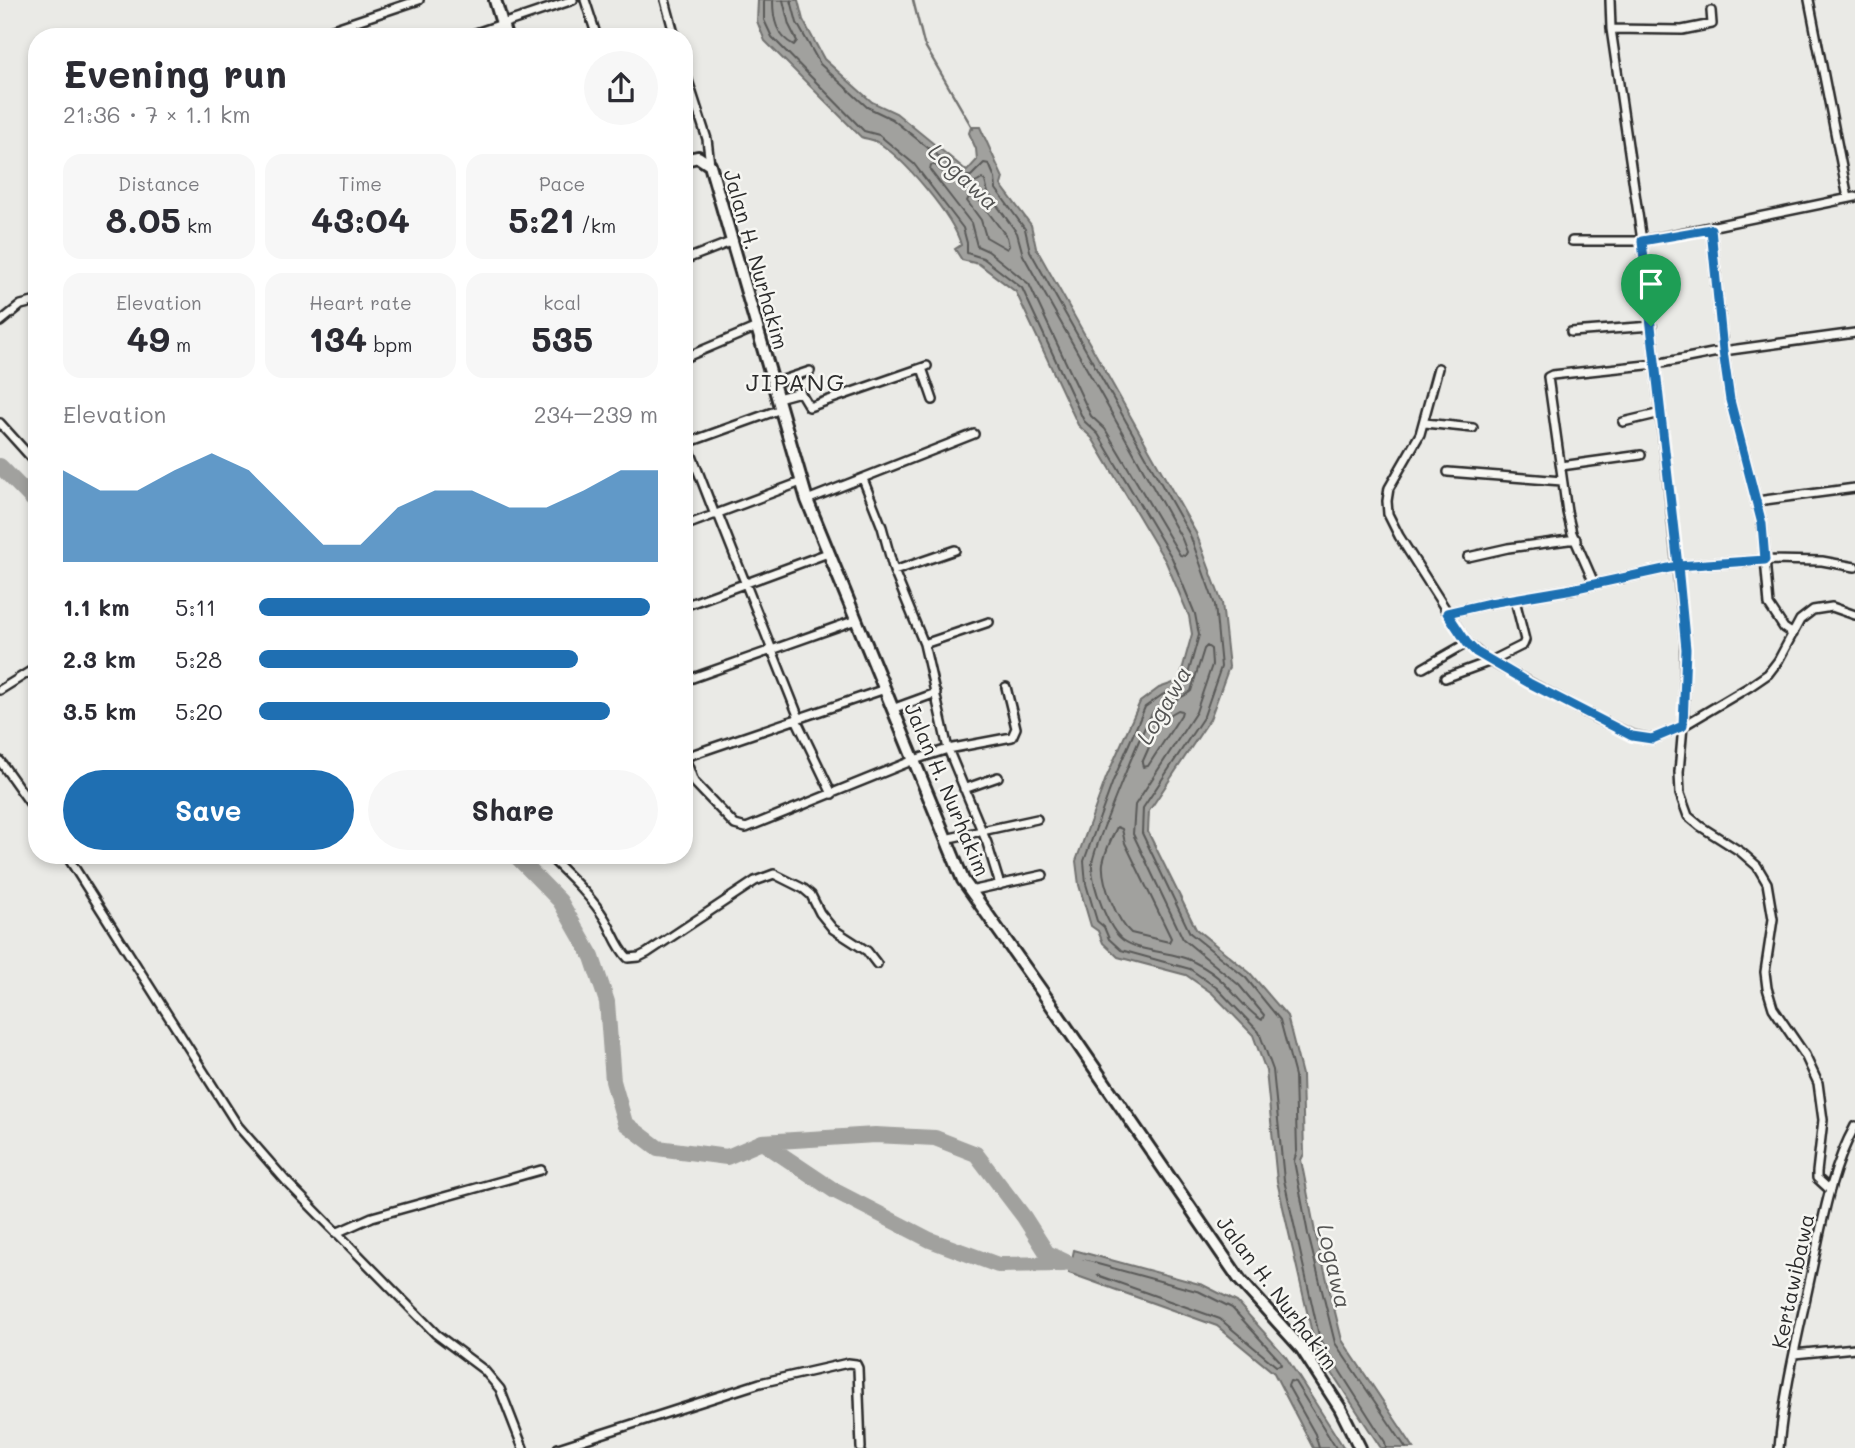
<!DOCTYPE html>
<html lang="en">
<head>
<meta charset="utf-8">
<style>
  body { margin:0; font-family:Mali,sans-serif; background:#f7f7f7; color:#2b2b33; height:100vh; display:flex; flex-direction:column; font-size:26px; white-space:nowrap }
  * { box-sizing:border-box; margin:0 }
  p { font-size:23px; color:#7c7c81 }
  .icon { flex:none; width:38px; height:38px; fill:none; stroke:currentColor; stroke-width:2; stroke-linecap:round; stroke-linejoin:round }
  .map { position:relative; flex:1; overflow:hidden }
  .sheet { position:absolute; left:28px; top:28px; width:665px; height:836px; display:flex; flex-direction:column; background:#fff; border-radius:28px; box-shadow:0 4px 10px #0003 }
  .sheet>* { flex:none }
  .pin { position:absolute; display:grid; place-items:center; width:60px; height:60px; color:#fff; margin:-72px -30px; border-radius:50% 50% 50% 0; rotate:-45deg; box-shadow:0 0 7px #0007 }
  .pin .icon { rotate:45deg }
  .round { display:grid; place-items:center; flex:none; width:74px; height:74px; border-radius:37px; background:#f7f7f7 }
  .headline { display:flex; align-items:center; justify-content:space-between; height:119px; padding:0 35px }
  h1 { font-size:38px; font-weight:700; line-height:52px }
  .stats { display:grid; grid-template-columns:repeat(3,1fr); gap:10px; height:119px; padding:7px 35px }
  .stats div { display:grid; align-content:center; border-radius:18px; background:#f7f7f7; text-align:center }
  .stats b { font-size:35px; font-weight:700 }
  .stats small { font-size:19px; font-weight:400 }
  .stats p { font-size:19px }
  .chart { height:196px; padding:14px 35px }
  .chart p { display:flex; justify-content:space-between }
  .chart svg { width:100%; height:126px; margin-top:7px; fill:#1f6fb2; opacity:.7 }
  .primary-button { display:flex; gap:14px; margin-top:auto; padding:14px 35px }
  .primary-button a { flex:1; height:80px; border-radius:42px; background:#1f6fb2; color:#fff; font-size:28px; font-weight:700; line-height:80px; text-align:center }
  .primary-button a+a { background:#f7f7f7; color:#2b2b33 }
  ul { padding:0 35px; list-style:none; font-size:23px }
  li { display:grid; grid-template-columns:112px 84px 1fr; align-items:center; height:52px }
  li i { height:18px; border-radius:9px; background:#1f6fb2 }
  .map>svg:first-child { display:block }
  .water { fill:#a1a19e; stroke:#727270; stroke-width:2 }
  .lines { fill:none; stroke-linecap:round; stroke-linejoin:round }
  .shore { stroke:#5a5a59; stroke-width:2 }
  .stream { stroke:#727270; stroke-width:2.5 }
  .river { stroke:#a1a19e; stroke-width:16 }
  .minor-casing { stroke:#2b2b2b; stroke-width:12 }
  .secondary-casing { stroke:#2b2b2b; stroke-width:16 }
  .minor { stroke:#f6f6f2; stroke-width:7 }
  .secondary { stroke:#f6f6f2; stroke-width:10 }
  .route-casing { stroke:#fff; stroke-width:14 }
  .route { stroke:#1f6fb2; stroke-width:9 }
  .labels { text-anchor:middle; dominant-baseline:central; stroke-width:5; stroke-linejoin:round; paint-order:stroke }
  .street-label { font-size:21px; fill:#2b2b2b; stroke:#f6f6f2 }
  .water-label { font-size:23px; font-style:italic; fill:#545453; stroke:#f6f6f2 }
  .quarter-label { font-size:24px; letter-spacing:2px; fill:#2b2b2b; stroke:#f6f6f2 }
</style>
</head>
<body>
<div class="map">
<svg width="1855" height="1448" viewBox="0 0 1855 1448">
  <rect width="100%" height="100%" fill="#eaeae6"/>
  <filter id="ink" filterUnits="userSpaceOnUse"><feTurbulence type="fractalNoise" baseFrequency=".0143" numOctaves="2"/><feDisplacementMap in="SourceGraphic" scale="14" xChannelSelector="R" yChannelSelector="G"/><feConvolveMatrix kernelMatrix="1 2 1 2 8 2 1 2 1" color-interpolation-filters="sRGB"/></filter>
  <g filter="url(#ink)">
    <path class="water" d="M 758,0 L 798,0 L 803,20 L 824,59 L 872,102 L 896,113 L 967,171 L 977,160 L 976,149 L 969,133 L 971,127 L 980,127 L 1003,178 L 1001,185 L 1031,225 L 1036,248 L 1196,533 L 1222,603 L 1229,667 L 1210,719 L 1149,811 L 1148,832 L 1196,929 L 1250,973 L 1287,1016 L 1302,1075 L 1304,1154 L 1301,1160 L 1315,1232 L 1342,1340 L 1414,1448 L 1381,1448 L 1319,1353 L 1314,1342 L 1277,1181 L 1266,1071 L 1253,1035 L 1212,993 L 1186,975 L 1118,957 L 1103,943 L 1098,931 L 1091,926 L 1079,885 L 1076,861 L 1106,778 L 1140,702 L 1159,688 L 1179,681 L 1192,634 L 1189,616 L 1166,562 L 1092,438 L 1078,425 L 1016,292 L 979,264 L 962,260 L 955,249 L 961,245 C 954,217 903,157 877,142 C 872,139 866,139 861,137 L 765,41 L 757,21 Z
      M 1074,1250 L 1203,1285 L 1237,1302 L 1286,1357 L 1344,1448 L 1313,1448 L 1274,1373 L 1217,1326 L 1069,1273 Z"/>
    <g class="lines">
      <path class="shore" d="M 764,0 L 764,20 L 772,37 L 864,131 L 879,135 L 914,164 L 963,228 L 967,243 L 967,253 L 983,258 L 1022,288 L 1084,421 L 1098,434 L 1172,558 L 1195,614 L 1199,635 L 1185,685 L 1162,695 L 1145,707 L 1113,781 L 1084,861 L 1086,884 L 1097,921 L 1104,927 L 1109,939 L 1121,950 L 1190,969 L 1217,988 L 1259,1032 L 1273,1070 L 1284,1180 L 1320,1340 L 1385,1442 L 1386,1448
        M 773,0 C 773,19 776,36 794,45 L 797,41 L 789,25 L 783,0
        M 791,0 L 797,23 L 820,64 L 867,107 L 892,119 L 963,176 L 971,176 L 984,163 L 989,164 L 995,178 L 996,189 L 1025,229 L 1030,251 L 1190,535 L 1215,605 L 1221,667 L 1204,716 L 1143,808 L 1142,833 L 1190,933 L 1246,978 L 1280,1020 L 1295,1076 L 1297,1151 L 1294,1161 L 1308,1234 L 1335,1343 L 1406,1448
        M 931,165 L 935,165 C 950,178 963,193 982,179 L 985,181 L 988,193 L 1017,233 L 1023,255 L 1182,539 L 1187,552 L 1185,556 L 1180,555 L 1105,429 L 1091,416 L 1029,284 L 988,251 L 977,246 L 971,223 L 930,170 Z
        M 975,195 L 1007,237 L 1009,246 L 1007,249 L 986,237 L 981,220 L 967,201 L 969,197 Z
        M 1207,646 L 1211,649 L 1212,665 L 1196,712 L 1135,805 L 1133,834 L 1183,939 L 1239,985 L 1264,1015 L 1262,1020 C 1248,1012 1236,995 1224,983 C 1216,975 1204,967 1194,962 C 1175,951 1141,953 1123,940 C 1108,929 1091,884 1092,864 C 1093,850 1145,721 1154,711 C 1164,701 1180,701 1191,691 L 1204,649 Z
        M 1178,710 L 1182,711 L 1181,715 L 1148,766 L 1143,767 L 1142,763 L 1161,720 Z
        M 1117,827 L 1122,829 L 1125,843 L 1171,938 L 1169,942 L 1131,933 C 1117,921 1101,882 1103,863 C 1105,852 1112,837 1117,827 Z
        M 1083,1260 L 1200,1292 L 1232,1308 L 1280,1361 L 1281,1365 L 1276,1366 L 1220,1319 L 1080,1269 L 1079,1262 Z
        M 1319,1448 L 1315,1434 L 1288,1386 L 1290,1381 L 1295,1382 L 1336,1448"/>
      <path class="stream" d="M 913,0 L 924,44 L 973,129"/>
      <path class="river" d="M 0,466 L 37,504
        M 516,856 L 560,901 L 592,957 L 607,1002 L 613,1081 L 625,1123 L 658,1148 L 727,1157 L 762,1142 L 875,1135 L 935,1138 L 976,1154 L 1024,1217 L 1047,1253 L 1070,1264 L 1091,1270
        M 762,1142 L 835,1191 L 930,1240 L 998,1265 L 1064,1264"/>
      <g class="minor-casing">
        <path id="minor" d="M 585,0 L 597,37
          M 665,0 L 675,37
          M 1610,0 L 1611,29 L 1642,241 L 1855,197
          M 1809,0 L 1848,198
          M 1611,29 L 1682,30 L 1712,24 L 1711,11
          M 309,37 L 419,0
          M 464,37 L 573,0
          M 684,68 L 707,139 L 710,165
          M 1711,229 L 1723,351 L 1730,400 L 1762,524 L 1769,605 L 1784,628 L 1793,634
          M 1572,241 L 1642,241 L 1685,640 L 1684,714 L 1679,772 L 1680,794 L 1688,816 L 1700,826 L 1741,852 L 1757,866 L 1767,883 L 1773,919 L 1765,972 L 1767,988 L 1773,1008 L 1805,1055 L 1818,1083 L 1823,1120 L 1817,1172 L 1817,1178 L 1830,1190
          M 684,260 L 733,241
          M 0,322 L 21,305 L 37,301
          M 1571,332 L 1652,326
          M 684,358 L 757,327
          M 922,368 L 933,400
          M 1438,368 L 1420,434 L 1389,488 L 1387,501 L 1388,514 L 1399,536 L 1467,643 L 1486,659 L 1596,718 L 1632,735 L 1652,739 L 1683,726 L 1749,687 L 1768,674 L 1778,661 L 1800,620 L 1813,610 L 1832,607 L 1855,615
          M 774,383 L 810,371
          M 778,398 L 800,392 L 809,407 L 927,366
          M 1623,422 L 1661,413
          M 0,423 L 37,464
          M 1425,423 L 1473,428
          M 687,443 L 715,515
          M 684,444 L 781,409
          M 1561,466 L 1641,455
          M 1448,472 L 1562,481
          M 863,479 L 882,527 L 894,571 L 924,644 L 948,749 L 987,843 L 1000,885
          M 807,500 L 974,434
          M 1757,501 L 1855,488
          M 718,514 L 799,718
          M 684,526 L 801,482
          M 1468,557 L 1508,548 L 1576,539
          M 894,571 L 955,550
          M 1594,583 L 1572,533 L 1567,512 L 1548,377 L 1552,375 L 1656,364 L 1723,351 L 1855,333
          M 684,606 L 828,553
          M 1447,613 L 1490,603 L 1567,590 L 1678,566 L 1765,560 L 1822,561 L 1855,567
          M 924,644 L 989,622
          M 1423,668 L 1467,643
          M 1445,678 L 1491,661 L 1523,645 L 1525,640 L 1515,600
          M 684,681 L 856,620
          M 0,690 L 37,667
          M 892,709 L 936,693
          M 796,719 L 832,794
          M 684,755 L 694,782 L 735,825 L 746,828 L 914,760 L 948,749 L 1012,737 L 1016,728 L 1006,687
          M 685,757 L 885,689
          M 0,761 L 37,813
          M 964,789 L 998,777
          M 945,839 L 1037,819
          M 67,856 L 238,1126 L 286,1181 L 436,1334 L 484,1370 L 500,1389 L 523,1448
          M 549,856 C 568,875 591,896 605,919 C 613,932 617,947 628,958 L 639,957 L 647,953 L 755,881 L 774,874 L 804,889 L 811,895 L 820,913 L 833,929 L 867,951 L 877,964
          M 970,891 L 1043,875
          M 336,1233 L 372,1217 L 541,1170
          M 1794,1354 L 1855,1348
          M 558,1448 L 760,1383 L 848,1363 L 856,1364 L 858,1368 L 861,1448
          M 1779,1448 C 1784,1389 1799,1332 1811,1274 C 1822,1224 1830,1171 1855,1126"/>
      </g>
      <g class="secondary-casing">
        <path id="secondary" d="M 495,0 L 506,37
          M 684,160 L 698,157 L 710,165 L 807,500 L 963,880 L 1043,993 L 1240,1280 L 1302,1349 L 1340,1408 L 1360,1448"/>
      </g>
      <use href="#minor" class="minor"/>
      <use href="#secondary" class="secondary"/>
    </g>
  </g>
  <g class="lines" filter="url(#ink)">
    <g class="route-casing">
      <path id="route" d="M 1651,326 L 1678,566 L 1567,590 L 1490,603 L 1447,613 L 1467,643 L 1476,652 L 1529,683 L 1632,736 L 1652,739 L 1683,726 L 1686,649 L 1678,566 L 1765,560 L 1762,524 L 1730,400 L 1723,351 L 1711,229 L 1642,241 L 1651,326"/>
    </g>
    <use href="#route" class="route"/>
  </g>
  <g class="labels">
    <g class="street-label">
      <text transform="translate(757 259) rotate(74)">Jalan H. Nurhakim</text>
      <text transform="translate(948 789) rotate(67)">Jalan H. Nurhakim</text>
      <text transform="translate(1792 1281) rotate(-78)">Kertawibawa</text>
      <text transform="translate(1278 1292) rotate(53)">Jalan H. Nurhakim</text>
    </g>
    <g class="water-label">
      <text transform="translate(964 176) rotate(43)">Logawa</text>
      <text transform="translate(1163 705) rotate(-60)">Logawa</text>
      <text transform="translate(1335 1266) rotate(77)">Logawa</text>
    </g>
    <g class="quarter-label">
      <text x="796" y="381">JIPANG</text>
    </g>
  </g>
</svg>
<div class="pin" style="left:1651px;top:326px;background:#1e9e55"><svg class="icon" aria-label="arrive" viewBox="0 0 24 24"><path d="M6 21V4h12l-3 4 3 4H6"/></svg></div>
<section class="sheet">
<div class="headline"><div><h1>Evening run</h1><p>21:36 · 7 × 1.1 km</p></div><a class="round"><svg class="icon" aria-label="share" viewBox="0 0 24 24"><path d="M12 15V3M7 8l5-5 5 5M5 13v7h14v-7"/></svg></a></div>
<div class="stats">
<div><p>Distance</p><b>8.05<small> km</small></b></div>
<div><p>Time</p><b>43:04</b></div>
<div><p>Pace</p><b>5:21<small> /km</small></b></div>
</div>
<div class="stats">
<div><p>Elevation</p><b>49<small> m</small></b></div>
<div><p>Heart rate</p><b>134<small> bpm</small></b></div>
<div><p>kcal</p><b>535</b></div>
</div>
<div class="chart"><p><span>Elevation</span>234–239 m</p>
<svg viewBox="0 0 160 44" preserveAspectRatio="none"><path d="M0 44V12L10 19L20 19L30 12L40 6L50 12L60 25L70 38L80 38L90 25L100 19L110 19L120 25L130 25L140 19L150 12L160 12V44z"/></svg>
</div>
<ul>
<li><b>1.1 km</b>5:11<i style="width:98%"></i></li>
<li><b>2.3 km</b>5:28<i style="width:80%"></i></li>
<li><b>3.5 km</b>5:20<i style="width:88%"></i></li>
</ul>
<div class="primary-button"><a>Save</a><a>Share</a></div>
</section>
</div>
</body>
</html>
